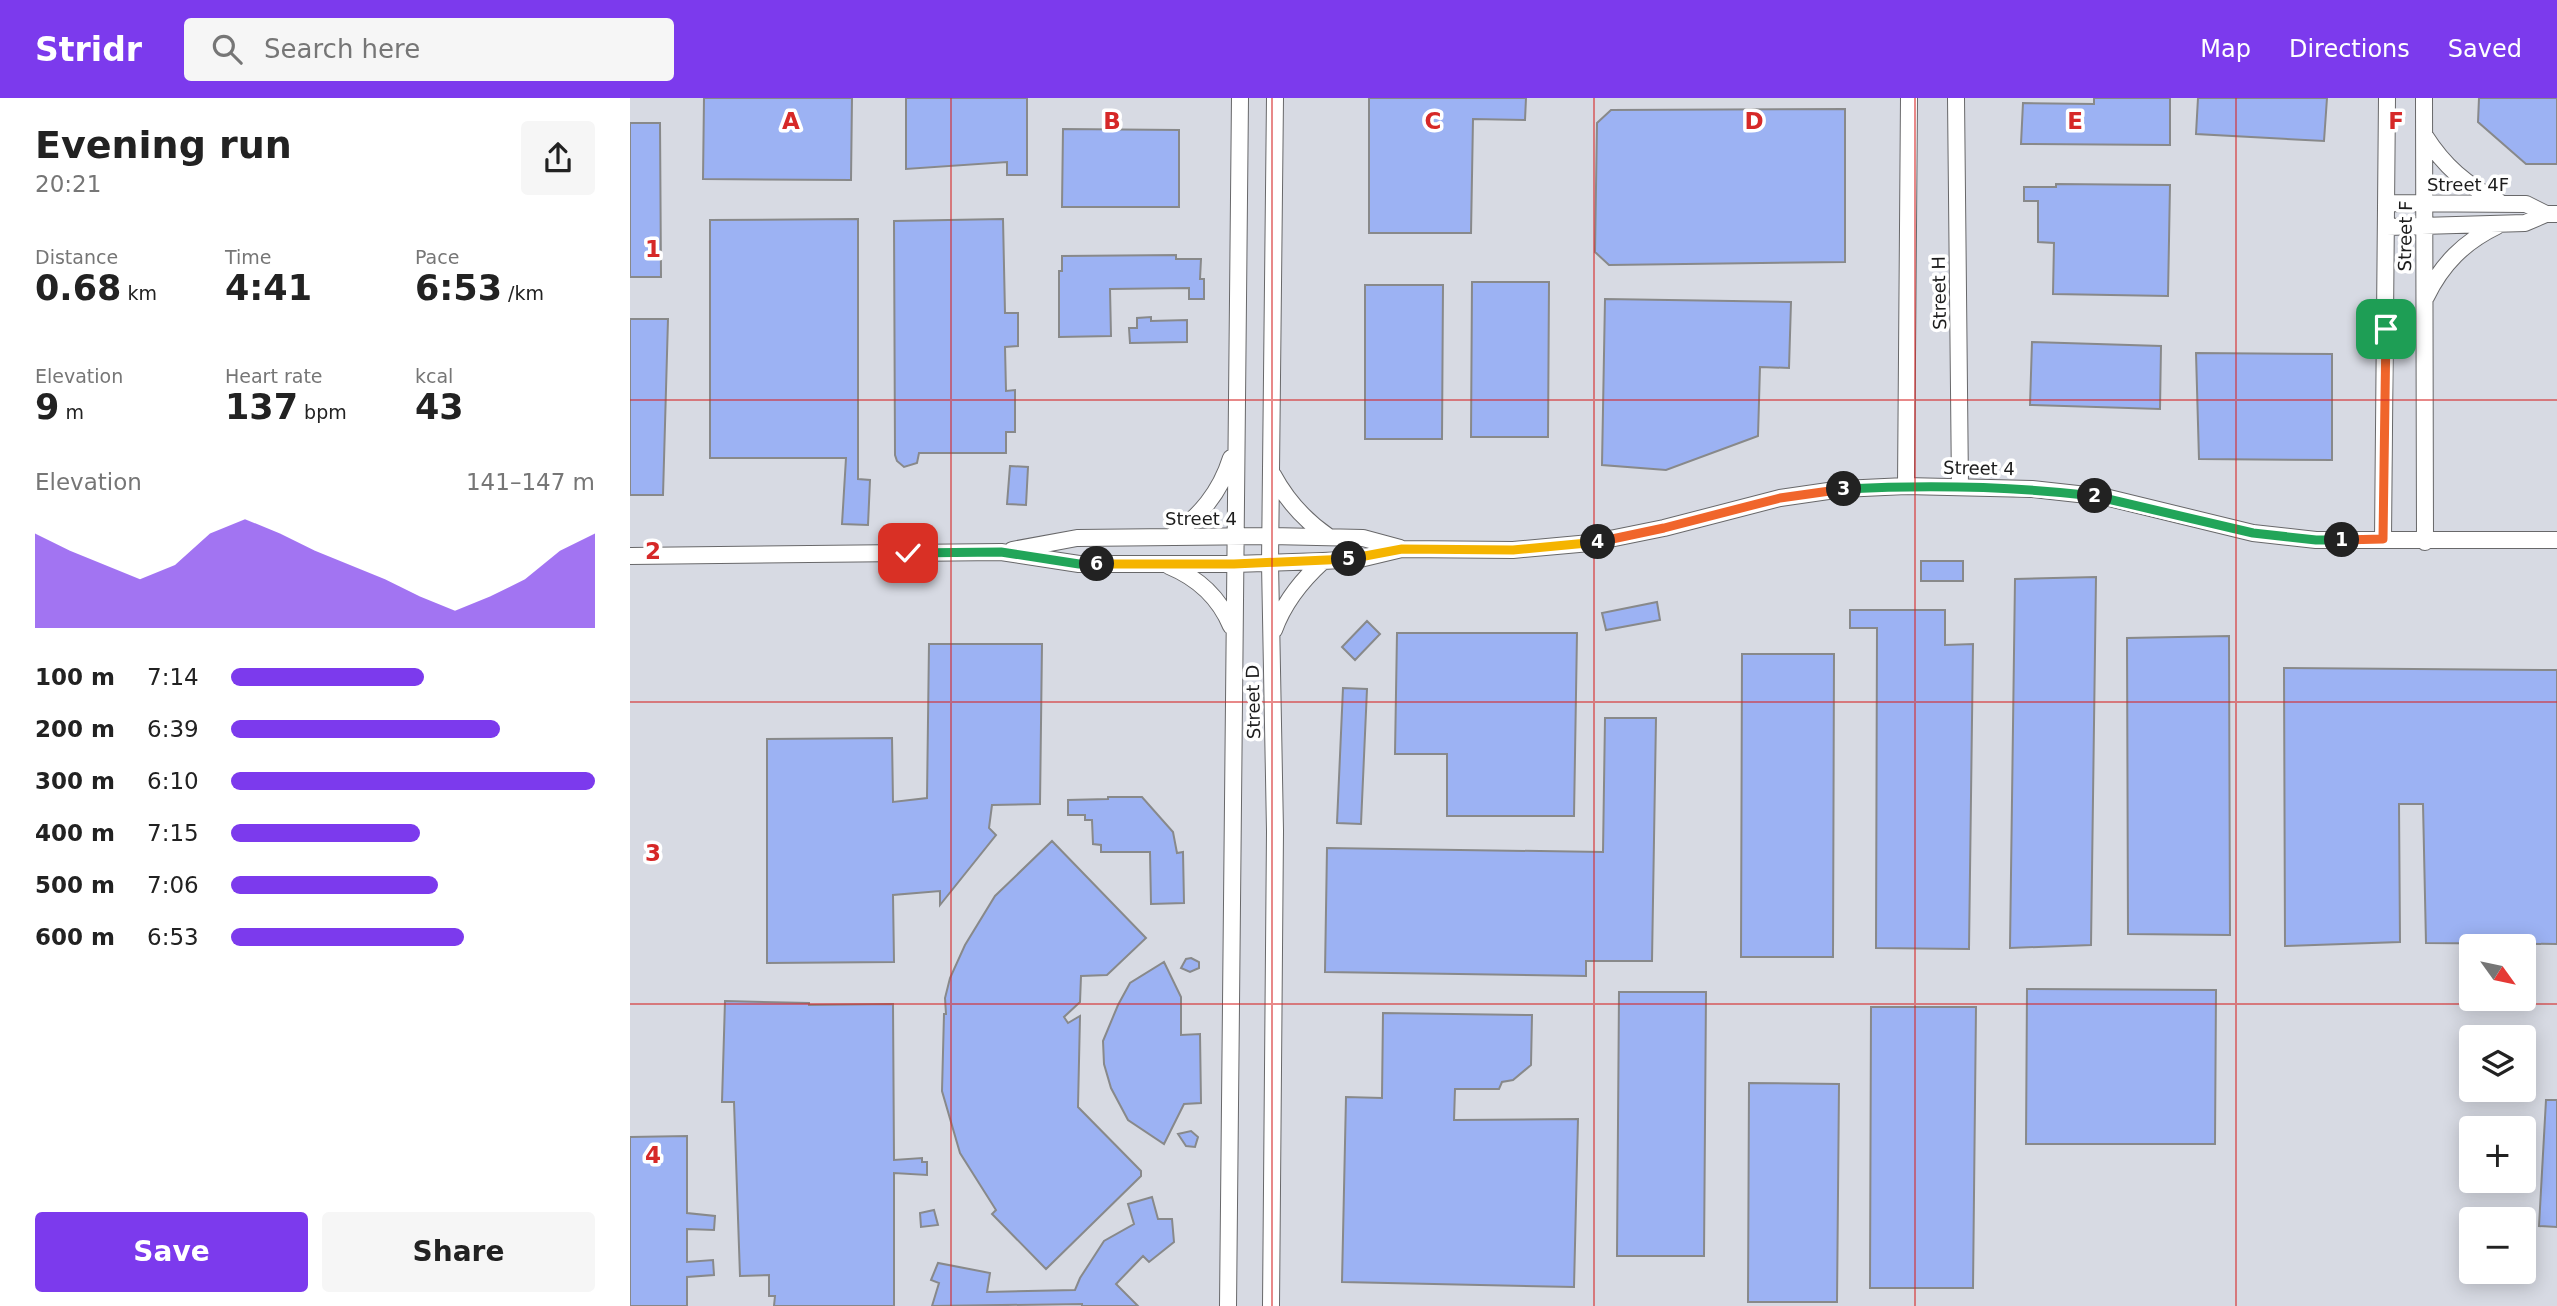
<!DOCTYPE html>
<html lang="en">
<head>
<meta charset="utf-8">
<style>
  body { margin:0; font-family:"DejaVu Sans",sans-serif; background:#f6f6f6; color:#222; height:100vh; display:flex; flex-direction:column; font-size:26px; white-space:nowrap }
  * { box-sizing:border-box; margin:0 }
  p { font-size:23px; color:#767676 }
  .icon { flex:none; width:38px; height:38px; fill:none; stroke:currentColor; stroke-width:2; stroke-linecap:round; stroke-linejoin:round }
  .map { position:relative; flex:1; overflow:hidden }
  .panel { display:flex; flex-direction:column; background:#fff; width:630px }
  .panel>* { flex:none }
  .needle { width:46px; rotate:123deg }
  .fabs { position:absolute; left:1829px; top:836px; display:grid; gap:14px }
  .fabs a { display:grid; place-items:center; width:77px; height:77px; border-radius:7px; background:#fff; box-shadow:0 4px 18px #0003; font-size:35px }
  .pin { position:absolute; display:grid; place-items:center; width:60px; height:60px; color:#fff; margin:-30px; border-radius:14px; box-shadow:0 4px 10px #0006 }
  .km { position:absolute; width:35px; height:35px; margin:-18px; border-radius:50%; background:#222; color:#fff; font-size:19px; line-height:35px; text-align:center }
  .round { display:grid; place-items:center; flex:none; width:74px; height:74px; border-radius:7px; background:#f6f6f6 }
  .headline { display:flex; align-items:center; justify-content:space-between; height:119px; padding:0 35px }
  h1 { font-size:38px; font-weight:700; line-height:52px }
  .metrics { display:grid; grid-template-columns:repeat(3,1fr); gap:10px; height:119px; padding:7px 35px }
  .metrics div { display:grid; align-content:center }
  .metrics b { font-size:35px; font-weight:700 }
  .metrics small { font-size:19px; font-weight:400 }
  .metrics p { font-size:19px }
  .chart { height:196px; padding:14px 35px }
  .chart p { display:flex; justify-content:space-between }
  .chart svg { width:100%; height:126px; margin-top:7px; fill:#7c3aed; opacity:.7 }
  .button { display:flex; gap:14px; margin-top:auto; padding:14px 35px }
  .button a { flex:1; height:80px; border-radius:7px; background:#7c3aed; color:#fff; font-size:28px; font-weight:700; line-height:80px; text-align:center }
  .button a+a { background:#f6f6f6; color:#222 }
  ul { padding:0 35px; list-style:none; font-size:23px }
  li { display:grid; grid-template-columns:112px 84px 1fr; align-items:center; height:52px }
  li i { height:18px; border-radius:9px; background:#7c3aed }
  header { display:flex; align-items:center; gap:42px; box-sizing:border-box; height:98px; padding:0 35px; background:#7c3aed; color:#fff }
  header strong { font-size:33px }
  nav { display:flex; gap:38px; margin-inline-start:auto; font-size:24px }
  .search { width:490px; height:63px; background:#f6f6f6; display:flex; align-items:center; gap:18px; box-sizing:border-box; padding:0 24px; border-radius:7px; color:#767676; font-size:26px }
  main { display:flex; flex:1; min-height:0 }
  .map>svg:first-child { display:block }
  .built { fill:#d7dae3; fill-rule:evenodd }
  .building { fill:#9cb2f3; stroke:#88898a; stroke-width:2 }
  .lines { fill:none; stroke-linecap:round; stroke-linejoin:round }
  .minor-casing { stroke:#68686a; stroke-width:18 }
  .minor { stroke:#fff; stroke-width:16 }
  .split-1-casing { stroke:#fff; stroke-width:14 }
  .split-2-casing { stroke:#fff; stroke-width:14 }
  .split-3-casing { stroke:#fff; stroke-width:14 }
  .split-4-casing { stroke:#fff; stroke-width:14 }
  .split-5-casing { stroke:#fff; stroke-width:14 }
  .split-6-casing { stroke:#fff; stroke-width:14 }
  .split-7-casing { stroke:#fff; stroke-width:14 }
  .split-1 { stroke:#f0652b; stroke-width:9 }
  .split-2 { stroke:#22a559; stroke-width:9 }
  .split-3 { stroke:#22a559; stroke-width:9 }
  .split-4 { stroke:#f0652b; stroke-width:9 }
  .split-5 { stroke:#f5b400; stroke-width:9 }
  .split-6 { stroke:#f5b400; stroke-width:9 }
  .split-7 { stroke:#22a559; stroke-width:9 }
  .grid { fill:none; stroke:#d62828; stroke-width:2; stroke-opacity:0.55 }
  .labels { text-anchor:middle; dominant-baseline:central; stroke-width:7; stroke-linejoin:round; paint-order:stroke }
  .street-label { font-size:18px; fill:#1d1d1d; stroke:#fff }
  .grid-label { font-size:23px; text-anchor:middle; font-weight:bold; fill:#d62828; stroke:#fff; stroke-width:7; stroke-linejoin:round; paint-order:stroke }
</style>
</head>
<body>
<header>
<strong>Stridr</strong>
<div class="search"><svg class="icon" aria-label="search" viewBox="0 0 24 24"><circle cx="10" cy="10" r="6"/><path d="M15 15l6 6"/></svg>Search here</div>
<nav><a>Map</a><a>Directions</a><a>Saved</a></nav>
</header>
<main>
<section class="panel">
<div class="headline"><div><h1>Evening run</h1><p>20:21</p></div><a class="round"><svg class="icon" aria-label="share" viewBox="0 0 24 24"><path d="M12 15V3M7 8l5-5 5 5M5 13v7h14v-7"/></svg></a></div>
<div class="metrics">
<div><p>Distance</p><b>0.68<small> km</small></b></div>
<div><p>Time</p><b>4:41</b></div>
<div><p>Pace</p><b>6:53<small> /km</small></b></div>
</div>
<div class="metrics">
<div><p>Elevation</p><b>9<small> m</small></b></div>
<div><p>Heart rate</p><b>137<small> bpm</small></b></div>
<div><p>kcal</p><b>43</b></div>
</div>
<div class="chart"><p><span>Elevation</span>141–147 m</p>
<svg viewBox="0 0 160 44" preserveAspectRatio="none"><path d="M0 44V11L10 17L20 22L30 27L40 22L50 11L60 6L70 11L80 17L90 22L100 27L110 33L120 38L130 33L140 27L150 17L160 11V44z"/></svg>
</div>
<ul>
<li><b>100 m</b>7:14<i style="width:53%"></i></li>
<li><b>200 m</b>6:39<i style="width:74%"></i></li>
<li><b>300 m</b>6:10<i style="width:100%"></i></li>
<li><b>400 m</b>7:15<i style="width:52%"></i></li>
<li><b>500 m</b>7:06<i style="width:57%"></i></li>
<li><b>600 m</b>6:53<i style="width:64%"></i></li>
</ul>
<div class="button"><a>Save</a><a>Share</a></div>
</section>
<div class="map">
<svg width="1927" height="1208" viewBox="0 0 1927 1208">
  <rect width="100%" height="100%" fill="#e5e6e7"/>
  <path class="built" d="M 0,0 L 1927,0 L 1927,1208 L 0,1208 ZM 1841,849 L 1894,849 L 1894,901 L 1841,901 ZM 1841,940 L 1894,940 L 1894,992 L 1841,992 ZM 1841,1031 L 1894,1031 L 1894,1083 L 1841,1083 ZM 1841,1122 L 1894,1122 L 1894,1174 L 1841,1174 Z"/>
  <path class="building" d="M 74,0 L 222,0 L 221,82 L 73,81 Z
    M 276,0 L 397,0 L 397,77 L 377,77 L 377,64 L 276,71 Z
    M 739,0 L 896,0 L 895,22 L 843,21 L 841,135 L 739,135 Z
    M 1464,0 L 1540,0 L 1540,47 L 1391,46 L 1393,5 L 1464,6 Z
    M 1568,0 L 1697,0 L 1694,43 L 1566,36 Z
    M 1849,0 L 1927,0 L 1927,66 L 1896,66 L 1848,24 Z
    M 1215,11 L 1215,164 L 979,167 L 965,154 L 967,25 L 981,12 Z
    M 0,25 L 30,25 L 31,179 L 0,179 Z
    M 433,31 L 549,32 L 549,109 L 432,109 Z
    M 1426,86 L 1540,87 L 1538,198 L 1423,196 L 1424,145 L 1408,144 L 1408,103 L 1394,103 L 1394,89 L 1426,89 Z
    M 228,121 L 228,381 L 240,382 L 238,427 L 212,426 L 216,360 L 80,360 L 80,122 Z
    M 373,121 L 375,215 L 388,215 L 388,248 L 375,249 L 376,293 L 385,292 L 385,334 L 376,334 L 376,355 L 289,355 L 287,365 L 274,369 L 267,363 L 265,357 L 264,123 Z
    M 546,157 L 546,161 L 571,161 L 570,181 L 574,181 L 574,201 L 559,201 L 559,190 L 480,191 L 481,238 L 429,239 L 429,173 L 432,173 L 432,158 Z
    M 842,184 L 919,184 L 918,339 L 841,339 Z
    M 735,187 L 813,187 L 812,341 L 735,341 Z
    M 975,201 L 1161,204 L 1159,270 L 1130,269 L 1128,338 L 1036,372 L 972,367 Z
    M 521,219 L 521,223 L 557,222 L 557,244 L 500,245 L 499,230 L 507,230 L 507,220 Z
    M 0,221 L 38,221 L 33,397 L 0,397 Z
    M 1402,244 L 1531,248 L 1530,311 L 1400,307 Z
    M 1566,255 L 1702,256 L 1702,362 L 1569,361 Z
    M 380,368 L 398,369 L 396,407 L 377,406 Z
    M 1291,463 L 1333,463 L 1333,483 L 1291,483 Z
    M 1466,479 L 1461,847 L 1380,850 L 1385,481 Z
    M 1027,504 L 1030,522 L 976,532 L 972,515 Z
    M 1220,512 L 1315,512 L 1315,547 L 1343,546 L 1339,851 L 1246,850 L 1247,530 L 1220,530 Z
    M 737,523 L 750,536 L 725,562 L 712,549 Z
    M 767,535 L 947,535 L 944,718 L 817,718 L 817,656 L 765,656 Z
    M 1599,538 L 1600,837 L 1498,836 L 1497,540 Z
    M 299,546 L 412,546 L 410,706 L 362,707 L 359,730 L 366,737 L 310,807 L 310,793 L 263,797 L 264,864 L 137,865 L 137,641 L 262,640 L 263,704 L 297,700 Z
    M 1112,556 L 1204,556 L 1203,859 L 1111,859 Z
    M 1654,570 L 1927,572 L 1927,846 L 1796,845 L 1793,706 L 1769,706 L 1770,844 L 1655,848 Z
    M 713,590 L 737,591 L 731,726 L 707,725 Z
    M 975,620 L 1026,620 L 1022,863 L 956,863 L 956,878 L 695,874 L 697,750 L 973,754 Z
    M 478,699 L 512,699 L 543,734 L 547,755 L 553,754 L 554,805 L 521,806 L 520,754 L 471,754 L 471,747 L 463,746 L 462,722 L 455,722 L 455,717 L 438,717 L 438,702 L 478,701 Z
    M 422,743 L 516,840 L 477,877 L 451,878 L 450,904 L 434,919 L 438,925 L 450,918 L 448,1009 L 511,1073 L 511,1078 L 416,1171 L 362,1116 L 366,1112 L 330,1055 L 312,993 L 314,916 L 316,916 L 315,900 L 320,880 L 335,847 L 365,798 Z
    M 561,860 L 569,864 L 569,870 L 560,874 L 551,870 L 556,861 Z
    M 534,864 L 551,899 L 551,937 L 570,936 L 571,1005 L 554,1006 L 534,1046 L 498,1022 L 481,990 L 474,966 L 473,943 L 488,907 L 500,885 Z
    M 1397,891 L 1586,892 L 1585,1046 L 1396,1046 Z
    M 989,894 L 1076,894 L 1074,1158 L 987,1158 Z
    M 95,903 L 179,905 L 179,907 L 263,906 L 264,1062 L 292,1060 L 292,1064 L 297,1064 L 297,1077 L 264,1075 L 264,1208 L 144,1208 L 145,1198 L 139,1198 L 139,1177 L 110,1178 L 104,1004 L 92,1004 Z
    M 1241,909 L 1346,909 L 1343,1190 L 1240,1190 Z
    M 753,915 L 902,917 L 901,967 L 883,982 L 872,984 L 869,991 L 825,991 L 824,1022 L 948,1021 L 944,1189 L 712,1184 L 716,999 L 752,1000 Z
    M 1119,985 L 1209,986 L 1207,1204 L 1118,1204 Z
    M 1916,1002 L 1927,1002 L 1927,1129 L 1909,1128 Z
    M 561,1033 L 568,1039 L 565,1049 L 556,1048 L 548,1036 Z
    M 57,1038 L 57,1115 L 85,1118 L 84,1132 L 57,1131 L 57,1164 L 83,1162 L 84,1177 L 57,1179 L 57,1208 L 0,1208 L 0,1039 Z
    M 522,1099 L 528,1121 L 542,1121 L 544,1144 L 519,1164 L 513,1158 L 486,1186 L 508,1208 L 452,1208 L 452,1206 L 302,1208 L 309,1185 L 301,1182 L 308,1165 L 360,1175 L 357,1194 L 445,1192 L 450,1180 L 474,1143 L 504,1126 L 498,1106 Z
    M 304,1112 L 308,1127 L 291,1129 L 290,1115 Z"/>
  <g class="lines">
    <g class="minor-casing">
      <path id="minor" d="M 1326,0 L 1330,389
        M 1794,0 L 1795,444
        M 1795,38 C 1814,68 1836,87 1868,103
        M 1757,105 L 1896,106 L 1916,116
        M 1757,129 L 1895,125 L 1916,116 L 1927,116
        M 1796,199 C 1812,166 1834,144 1867,128
        M 643,377 C 657,403 674,422 699,439
        M 1276,388 L 1279,0
        M 541,439 C 570,418 590,395 601,360
        M 1753,441 L 1757,0
        M 382,452 L 447,440 L 641,438 L 733,440 L 770,450
        M 0,458 L 371,454 L 449,466 L 604,466 L 693,463 L 730,461 L 772,451 L 883,452 L 960,445 L 1034,430 L 1150,400 L 1212,391 L 1276,388 L 1402,391 L 1475,399 L 1623,435 L 1686,442 L 1927,442
        M 539,468 C 568,480 589,499 601,528
        M 644,532 C 654,504 671,483 693,463
        M 598,1208 L 610,0
        M 641,1208 L 645,733 L 640,465 L 645,0"/>
    </g>
    <use href="#minor" class="minor"/>
  </g>
  <g class="lines">
    <g class="split-1-casing">
      <path id="split-1" d="M 1712,442 L 1753,441 L 1756,231"/>
    </g>
    <g class="split-2-casing">
      <path id="split-2" d="M 1465,398 L 1623,435 L 1686,442 L 1712,442"/>
    </g>
    <g class="split-3-casing">
      <path id="split-3" d="M 1214,391 C 1298,387 1381,388 1465,398"/>
    </g>
    <g class="split-4-casing">
      <path id="split-4" d="M 968,444 L 1034,430 L 1150,400 L 1214,391"/>
    </g>
    <g class="split-5-casing">
      <path id="split-5" d="M 719,461 L 772,451 L 883,452 L 968,444"/>
    </g>
    <g class="split-6-casing">
      <path id="split-6" d="M 467,466 L 604,466 L 719,461"/>
    </g>
    <g class="split-7-casing">
      <path id="split-7" d="M 278,455 L 371,454 L 449,466 L 467,466"/>
    </g>
    <use href="#split-1" class="split-1"/>
    <use href="#split-2" class="split-2"/>
    <use href="#split-3" class="split-3"/>
    <use href="#split-4" class="split-4"/>
    <use href="#split-5" class="split-5"/>
    <use href="#split-6" class="split-6"/>
    <use href="#split-7" class="split-7"/>
  </g>
  <path class="grid" d="M 321,0 L 321,1208M 642,0 L 642,1208M 964,0 L 964,1208M 1285,0 L 1285,1208M 1606,0 L 1606,1208M 0,302 L 1927,302M 0,604 L 1927,604M 0,906 L 1927,906"/>
  <g class="labels">
    <g class="street-label">
      <text x="1838" y="86">Street 4F</text>
      <text transform="translate(1775 138) rotate(-89)">Street F</text>
      <text transform="translate(1309 195) rotate(-91)">Street H</text>
      <text transform="translate(1349 370) rotate(1)">Street 4</text>
      <text x="571" y="420">Street 4</text>
      <text transform="translate(623 604) rotate(-91)">Street D</text>
    </g>
  </g>
  <g class="grid-label">
    <text x="161" y="31">A</text>
    <text x="482" y="31">B</text>
    <text x="803" y="31">C</text>
    <text x="1124" y="31">D</text>
    <text x="1445" y="31">E</text>
    <text x="1766" y="31">F</text>
    <text x="23" y="159">1</text>
    <text x="23" y="461">2</text>
    <text x="23" y="763">3</text>
    <text x="23" y="1065">4</text>
  </g>
</svg>
<div class="fabs">
<a><svg class="needle" viewBox="-14 -14 28 28"><path d="M0-13l5 13h-10z" fill="#e53935"/><path d="M0 13l5-13h-10z" fill="#767676"/></svg></a>
<a><svg class="icon" aria-label="layers" viewBox="0 0 24 24"><path d="M12 4l9 5-9 5-9-5zM3 14l9 5 9-5"/></svg></a>
<a>+</a>
<a>−</a>
</div>
<div class="pin" style="left:1756px;top:231px;background:#1e9e55"><svg class="icon" aria-label="arrive" viewBox="0 0 24 24"><path d="M6 21V4h12l-3 4 3 4H6"/></svg></div>
<div class="pin" style="left:278px;top:455px;background:#d93025"><svg class="icon" aria-label="check" viewBox="0 0 24 24"><path d="M5 12l5 5 9-10"/></svg></div>
<b class="km" style="left:1712px;top:442px">1</b>
<b class="km" style="left:1465px;top:398px">2</b>
<b class="km" style="left:1214px;top:391px">3</b>
<b class="km" style="left:968px;top:444px">4</b>
<b class="km" style="left:719px;top:461px">5</b>
<b class="km" style="left:467px;top:466px">6</b>
</div>
</main>
</body>
</html>
